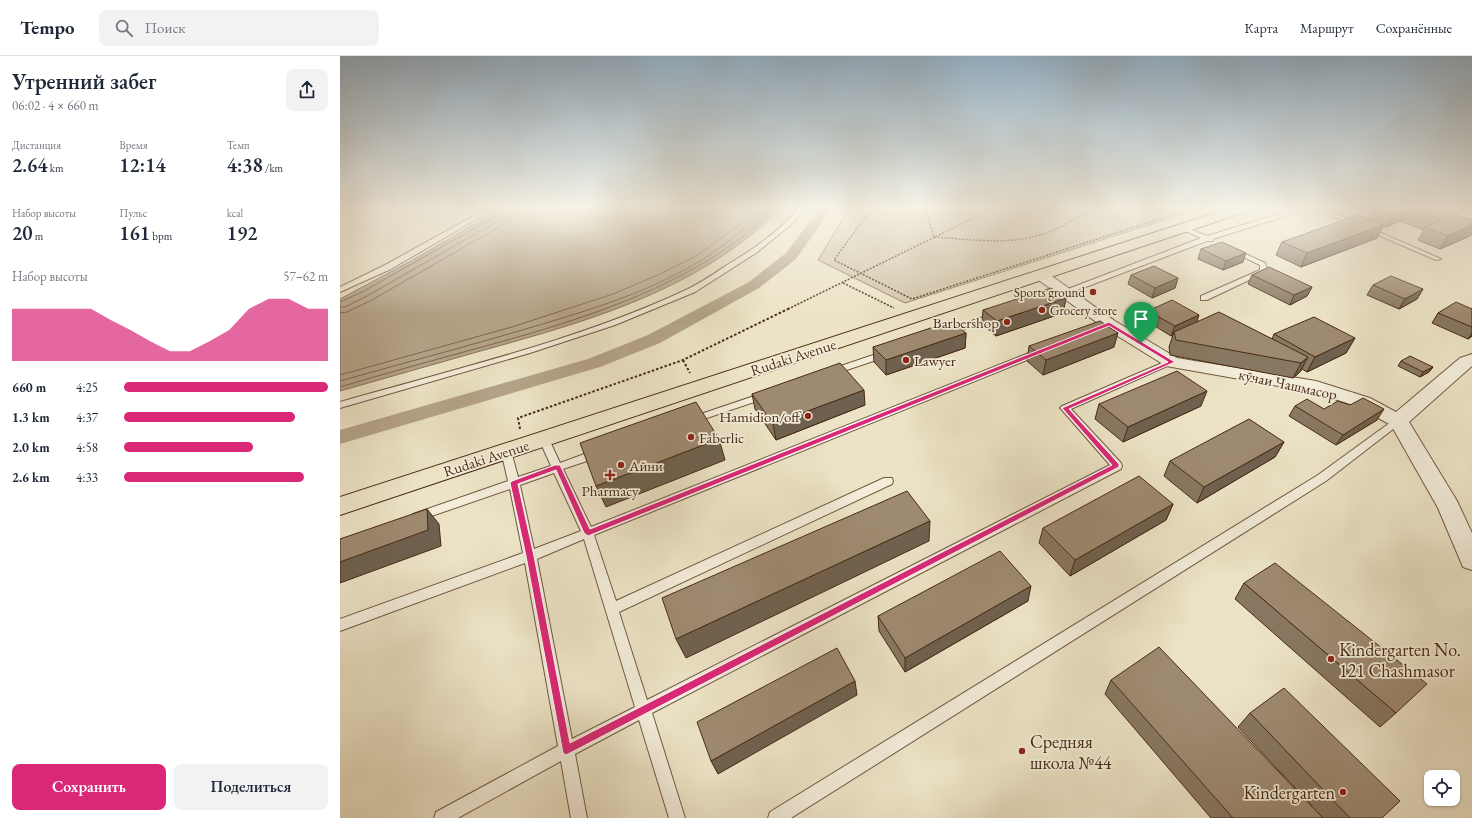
<!DOCTYPE html>
<html lang="ru">
<head>
<meta charset="utf-8">
<style>
  body { margin:0; font-family:"EB Garamond",serif; background:#f2f2f3; color:#1f2937; height:100vh; display:flex; flex-direction:column; font-size:15px; white-space:nowrap }
  * { box-sizing:border-box; margin:0 }
  p { font-size:13px; color:#747a83 }
  .icon { flex:none; width:22px; height:22px; fill:none; stroke:currentColor; stroke-width:2; stroke-linecap:round; stroke-linejoin:round }
  .map { position:relative; flex:1; overflow:hidden }
  .sheet { display:flex; flex-direction:column; background:#fff; width:340px }
  .sheet>* { flex:none }
  .buttons { position:absolute; left:1084px; top:714px; display:grid; gap:8px }
  .buttons a { display:grid; place-items:center; width:36px; height:36px; border-radius:8px; background:#fff; box-shadow:0 1px 3px #0004; font-size:20px }
  .pin { position:absolute; display:grid; place-items:center; width:34px; height:34px; color:#fff; margin:-41px -17px; border-radius:50% 50% 50% 0; rotate:-45deg; box-shadow:0 0 4px #0007 }
  .pin .icon { rotate:45deg }
  .round { display:grid; place-items:center; flex:none; width:42px; height:42px; border-radius:8px; background:#f2f2f3 }
  .head { display:flex; align-items:center; justify-content:space-between; height:68px; padding:0 12px }
  h1 { font-size:22px; font-weight:600; line-height:30px }
  .figures { display:grid; grid-template-columns:repeat(3,1fr); gap:6px; height:68px; padding:4px 12px }
  .figures div { display:grid; align-content:center }
  .figures b { font-size:20px; font-weight:600 }
  .figures small { font-size:11px; font-weight:400 }
  .figures p { font-size:11px }
  .chart { height:112px; padding:8px 12px }
  .chart p { display:flex; justify-content:space-between }
  .chart svg { width:100%; height:72px; margin-top:4px; fill:#db2777; opacity:.7 }
  .primary-button { display:flex; gap:8px; margin-top:auto; padding:8px 12px }
  .primary-button a { flex:1; height:46px; border-radius:8px; background:#db2777; color:#fff; font-size:16px; font-weight:600; line-height:46px; text-align:center }
  .primary-button a+a { background:#f2f2f3; color:#1f2937 }
  ul { padding:0 12px; list-style:none; font-size:13px }
  li { display:grid; grid-template-columns:64px 48px 1fr; align-items:center; height:30px }
  li i { height:10px; border-radius:5px; background:#db2777 }
  header { display:flex; align-items:center; gap:24px; box-sizing:border-box; height:56px; padding:0 20px; background:#fff; border-bottom:1px solid #e0e1e3 }
  header strong { font-size:19px }
  nav { display:flex; gap:22px; margin-inline-start:auto; font-size:14px }
  .search { width:280px; height:36px; background:#f2f2f3; display:flex; align-items:center; gap:10px; box-sizing:border-box; padding:0 14px; border-radius:8px; color:#747a83; font-size:15px }
  main { display:flex; flex:1; min-height:0 }
  .map>svg:first-child { display:block }
  .green { fill:#d0c4a8; stroke:#8c775e }
  .water { fill:#b5a48a; stroke:#8a735b }
  .lines { fill:none; stroke-linecap:round; stroke-linejoin:round }
  .shore { stroke:#7f6750; stroke-width:1 }
  .canal { fill:#b5a48a; fill-rule:evenodd }
  .service-casing { stroke:#725841; stroke-width:2 }
  .minor-casing { stroke:#725841; stroke-width:2 }
  .trunk-casing { stroke:#492a15; stroke-width:2 }
  .path-far1 { stroke:#492a15; stroke-width:1.5; stroke-dasharray:2 1.5; stroke-linecap:butt }
  .path { stroke:#492a15; stroke-width:2; stroke-dasharray:2.5 2; stroke-linecap:butt }
  .service { fill:#f3edda; fill-rule:evenodd }
  .minor { fill:#f3edda; fill-rule:evenodd }
  .trunk { fill:#ece3c6; fill-rule:evenodd }
  .wall { fill:#887761; stroke:#492a15 }
  .shaded-wall { fill:#6f614f; stroke:#492a15 }
  .building { fill:#9e8a71; stroke:#492a15 }
  .route { fill:#db2777; stroke:#fff; fill-rule:evenodd }
  .poi-dot { fill:#8f2418; stroke:#f3edda; stroke-width:1.5 }
  .labels { text-anchor:middle; dominant-baseline:central; stroke-width:3.5; stroke-linejoin:round; paint-order:stroke }
  .far-poi-label { font-size:13px; fill:#492a15; stroke:#f3edda; text-anchor:end }
  .poi-label { font-size:15px; fill:#492a15; stroke:#f3edda; text-anchor:start }
  .street-label { font-size:15px; fill:#492a15; stroke:#f3edda }
  .near-poi-label { font-size:18px; fill:#492a15; stroke:#f3edda; text-anchor:start }
</style>
</head>
<body>
<header>
<strong>Tempo</strong>
<div class="search"><svg class="icon" aria-label="search" viewBox="0 0 24 24"><circle cx="10" cy="10" r="6"/><path d="M15 15l6 6"/></svg>Поиск</div>
<nav><a>Карта</a><a>Маршрут</a><a>Сохранённые</a></nav>
</header>
<main>
<section class="sheet">
<div class="head"><div><h1>Утренний забег</h1><p>06:02 · 4 × 660 m</p></div><a class="round"><svg class="icon" aria-label="share" viewBox="0 0 24 24"><path d="M12 15V3M7 8l5-5 5 5M5 13v7h14v-7"/></svg></a></div>
<div class="figures">
<div><p>Дистанция</p><b>2.64<small> km</small></b></div>
<div><p>Время</p><b>12:14</b></div>
<div><p>Темп</p><b>4:38<small> /km</small></b></div>
</div>
<div class="figures">
<div><p>Набор высоты</p><b>20<small> m</small></b></div>
<div><p>Пульс</p><b>161<small> bpm</small></b></div>
<div><p>kcal</p><b>192</b></div>
</div>
<div class="chart"><p><span>Набор высоты</span>57–62 m</p>
<svg viewBox="0 0 160 44" preserveAspectRatio="none"><path d="M0 44V12L10 12L20 12L30 12L40 12L50 19L60 25L70 32L80 38L90 38L100 32L110 25L120 12L130 6L140 6L150 12L160 12V44z"/></svg>
</div>
<ul>
<li><b>660 m</b>4:25<i style="width:100%"></i></li>
<li><b>1.3 km</b>4:37<i style="width:84%"></i></li>
<li><b>2.0 km</b>4:58<i style="width:63%"></i></li>
<li><b>2.6 km</b>4:33<i style="width:88%"></i></li>
</ul>
<div class="primary-button"><a>Сохранить</a><a>Поделиться</a></div>
</section>
<div class="map">
<svg width="1132" height="762" viewBox="0 0 1132 762">
  <rect width="100%" height="100%" fill="#ece3c6"/>
  <filter id="stains"><feTurbulence type="fractalNoise" baseFrequency=".005" numOctaves="4"/><feColorMatrix values="0 0 0 0 .2 0 0 0 0 .09 0 0 0 0 .02 0 0 0 .5 -.17"/></filter>
  <radialGradient id="worn" r=".72"><stop offset=".6" stop-color="#630" stop-opacity="0"/><stop offset="1" stop-color="#630" stop-opacity=".3"/></radialGradient>
  <path class="green" d="M 510,151 L 865,151 L 565,247 L 478,204 Z"/>
  <path class="water" d="M 164,151 L 441,151 C 428,166 414,177 398,189 C 322,245 227,271 137,296 C 91,309 46,322 0,335 L 0,243 L 69,206 Z"/>
  <g class="lines">
    <path class="shore" d="M 0,246 L 24,235 L 163,156 L 165,151
      M 0,251 L 5,251 L 27,240 L 165,161 L 169,157 L 170,151
      M 0,257 L 7,256 L 30,245 L 168,166 L 174,160 L 176,151
      M 0,319 L 172,271 L 273,238 L 318,219 L 356,200 L 413,159 L 421,151
      M 0,325 C 63,307 126,291 189,272 C 250,254 314,235 368,200 C 390,185 409,169 429,151
      M 0,331 C 40,319 80,308 120,297 C 227,268 356,233 436,151"/>
    <path class="canal" d="M 481,151 L 493,151 L 456,203 L 419,232 L 320,287 L 260,311 L 0,388 L 0,374 L 248,303 L 308,279 L 409,226 L 446,197 Z"/>
    <g class="service-casing">
      <path id="service" d="M 150,151 L 157,151 L 51,213 L 0,236 L 0,231 L 45,209 Z
        M 460,151 L 466,151 L 453,167 L 416,197 L 355,236 L 275,269 L 190,297 L 0,352 L 0,346 C 115,313 240,284 348,233 C 362,226 375,217 387,209 C 414,193 440,175 460,151 Z
        M 961,151 L 974,151 L 1007,162 L 1101,203 L 1096,204 L 1003,164 L 967,153 L 873,183 L 873,185 L 867,185 L 722,240 L 719,240 L 715,238 L 861,182 L 841,173 L 841,171 L 845,171 L 867,180 Z
        M 891,193 L 895,193 L 925,207 L 928,215 L 867,244 L 861,244 L 861,240 L 920,214 L 920,209 L 891,195 Z
        M 652,258 L 655,258 L 659,260 L 611,278 L 605,278 L 604,276 L 605,274 Z
        M 699,293 L 703,296 L 702,298 L 254,479 L 276,545 L 544,422 L 552,422 L 553,425 L 552,428 L 279,556 L 307,644 L 770,409 L 722,354 L 720,352 L 722,350 L 829,304 L 832,303 L 836,306 L 731,353 L 781,407 L 782,410 L 781,413 L 312,657 L 345,762 L 329,762 L 299,664 L 235,698 L 247,762 L 231,762 L 221,705 L 118,762 L 94,762 L 96,756 L 218,690 L 185,507 L 0,575 L 0,563 L 183,497 L 170,433 L 77,465 L 73,464 L 71,461 L 73,458 L 168,425 L 161,395 L 162,392 L 170,392 L 171,395 L 178,421 L 211,410 L 199,383 L 204,380 L 209,383 L 220,407 L 258,393 L 262,394 L 263,397 L 262,400 L 223,413 L 251,471 ZM 214,417 L 241,475 L 194,493 L 180,429 ZM 244,483 L 295,651 L 232,683 L 197,503 Z
        M 545,295 L 549,298 L 548,300 L 495,318 L 492,319 L 488,316 L 489,314 Z
        M 426,336 L 431,339 L 429,341 L 355,366 L 352,367 L 347,364 L 349,362 Z
        M 1058,362 L 1063,365 L 1061,367 L 986,425 L 451,762 L 428,762 L 430,756 L 978,419 L 1055,363 Z"/>
    </g>
    <g class="minor-casing">
      <path id="minor" d="M 701,215 L 706,216 L 775,265 L 837,302 L 976,325 L 1030,342 L 1056,356 L 1120,302 L 1132,298 L 1132,310 L 1069,366 L 1117,445 L 1132,477 L 1132,514 L 1123,511 L 1098,452 L 1051,369 L 1016,350 L 973,336 L 826,310 L 763,271 L 696,222 L 694,219 L 696,216 Z"/>
    </g>
    <g class="trunk-casing">
      <path id="trunk" d="M 893,151 L 913,151 L 911,154 L 0,459 L 0,441 Z"/>
    </g>
    <path class="path-far1" d="M 533,151 L 494,204 L 572,243 L 856,151
      M 585,151 L 594,181 C 627,183 663,189 696,180 C 717,175 736,162 754,151
      M 503,227 L 554,252
      M 448,253 L 656,151"/>
    <path class="path" d="M 343,304 L 350,317
      M 180,373 L 178,362 L 343,304 L 450,252"/>
    <use href="#service" class="service"/>
    <use href="#minor" class="minor"/>
    <use href="#trunk" class="trunk"/>
  </g>
  <path class="wall" d="M 1034,151 L 1093,151 L 1132,164 L 1132,177 L 1130,180 L 1100,193 L 1078,184 L 1084,174 L 1060,165 L 1046,171 L 1043,170 L 1037,182 L 961,211 L 936,199 L 942,186 L 1028,163 Z
    M 861,193 L 903,206 L 883,214 L 858,203 Z
    M 791,219 L 838,222 L 835,232 L 812,242 L 788,228 Z
    M 912,219 L 972,231 L 967,240 L 950,249 L 908,228 Z
    M 1033,229 L 1083,233 L 1077,243 L 1059,253 L 1027,239 Z
    M 726,242 L 723,257 L 656,280 L 642,268 L 643,254 Z
    M 1132,253 L 1132,280 L 1128,283 L 1092,267 L 1098,257 Z
    M 808,255 L 932,283 L 934,278 L 1015,282 L 1006,297 L 967,316 L 962,313 L 960,316 L 953,322 L 830,299 L 829,291 L 833,279 L 831,280 L 805,264 Z
    M 626,277 L 625,292 L 546,319 L 534,306 L 533,291 Z
    M 689,290 L 774,291 L 703,319 L 687,305 Z
    M 1061,305 L 1093,311 L 1089,316 L 1080,321 L 1058,310 Z
    M 412,338 L 525,349 L 436,384 L 415,353 Z
    M 759,348 L 861,350 L 783,386 L 755,363 Z
    M 955,350 L 1037,364 L 996,389 L 949,360 Z
    M 944,386 L 935,401 L 857,447 L 824,420 L 830,405 Z
    M 833,448 L 826,464 L 730,520 L 699,487 L 703,472 Z
    M 904,527 L 1056,657 L 1040,671 L 895,543 Z
    M 688,545 L 565,616 L 539,575 L 538,560 Z
    M 771,624 L 972,750 L 898,671 L 910,657 L 1042,762 L 871,762 L 765,638 Z"/>
  <path class="shaded-wall" d="M 1067,152 L 1060,165 L 1046,171 L 1052,158 Z
    M 1044,169 L 1037,182 L 961,211 L 967,197 Z
    M 1132,169 L 1132,177 L 1130,180 L 1100,193 L 1108,180 Z
    M 906,197 L 903,206 L 883,214 L 886,205 Z
    M 838,222 L 835,232 L 812,242 L 815,232 Z
    M 972,231 L 967,240 L 950,249 L 954,239 Z
    M 1083,233 L 1077,243 L 1059,253 L 1065,243 Z
    M 726,242 L 723,257 L 656,280 L 657,265 Z
    M 859,259 L 856,269 L 834,276 L 833,279 L 831,280 L 835,270 Z
    M 626,277 L 625,292 L 546,319 L 546,304 Z
    M 778,277 L 774,291 L 703,319 L 706,304 Z
    M 1132,277 L 1132,280 L 1128,283 Z
    M 1015,282 L 1006,297 L 967,316 L 975,301 Z
    M 968,301 L 960,316 L 953,322 L 961,307 Z
    M 1093,311 L 1089,316 L 1080,321 L 1083,316 Z
    M 524,334 L 525,349 L 436,384 L 433,368 Z
    M 867,335 L 861,350 L 783,386 L 788,371 Z
    M 1044,353 L 1037,364 L 996,389 L 1003,379 Z
    M 379,383 L 385,404 L 266,451 L 256,430 Z
    M 944,386 L 935,401 L 857,447 L 864,431 Z
    M 833,448 L 826,464 L 730,520 L 735,504 Z
    M 87,453 L 99,468 L 101,490 L 0,527 L 0,506 Z
    M 590,465 L 589,485 L 346,602 L 336,583 Z
    M 691,530 L 688,545 L 565,616 L 565,602 Z
    M 515,625 L 517,639 L 378,718 L 371,705 Z"/>
  <path class="building" d="M 1034,151 L 1093,151 L 1132,164 L 1132,169 L 1108,180 L 1085,171 L 1102,164 L 1067,152 L 1052,158 Z
    M 1018,159 L 1044,169 L 967,197 L 942,186 Z
    M 882,186 L 906,197 L 886,205 L 861,193 Z
    M 814,210 L 838,222 L 815,232 L 791,219 Z
    M 929,211 L 972,231 L 954,239 L 912,219 Z
    M 1051,220 L 1083,233 L 1065,243 L 1033,229 Z
    M 711,232 L 726,242 L 657,265 L 643,254 Z
    M 832,244 L 859,259 L 835,270 L 808,255 Z
    M 1116,246 L 1132,253 L 1132,271 L 1098,257 Z
    M 879,256 L 968,301 L 961,307 L 836,284 L 834,276 Z
    M 974,261 L 1015,282 L 975,301 L 934,278 Z
    M 612,265 L 626,277 L 546,304 L 533,291 Z
    M 760,265 L 778,277 L 706,304 L 689,290 Z
    M 1070,300 L 1093,311 L 1083,316 L 1061,305 Z
    M 500,307 L 524,334 L 433,368 L 412,338 Z
    M 837,315 L 867,335 L 788,371 L 759,348 Z
    M 1023,342 L 1044,353 L 1003,379 L 955,350 L 967,343 L 984,353 L 998,345 L 1010,349 Z
    M 356,346 L 379,383 L 256,430 L 240,387 Z
    M 909,363 L 944,386 L 864,431 L 830,405 Z
    M 799,420 L 833,448 L 735,504 L 703,472 Z
    M 567,435 L 590,465 L 336,583 L 322,542 Z
    M 87,453 L 88,474 L 0,506 L 0,483 Z
    M 660,495 L 691,530 L 565,602 L 538,560 Z
    M 935,507 L 1087,628 L 1056,657 L 904,527 Z
    M 819,591 L 983,762 L 893,762 L 771,624 Z
    M 497,592 L 515,625 L 371,705 L 357,666 Z
    M 944,632 L 1060,745 L 1042,762 L 1010,762 L 910,657 Z"/>
  <linearGradient id="sky" x2="0" y2="1"><stop stop-color="#93aec2"/><stop offset="0.59" stop-color="#f6f2e5"/><stop offset="1" stop-color="#f6f2e5" stop-opacity="0"/></linearGradient>
  <rect width="1132" height="258" fill="url(#sky)"/>
  <path class="route" d="M 769,266 L 835,306 L 729,353 L 779,408 L 779,411 L 230,697 L 226,699 L 223,697 L 186,500 L 170,427 L 172,425 L 215,409 L 220,409 L 250,473 ZM 769,270 L 828,306 L 722,352 L 772,409 L 230,687 L 194,500 L 178,428 L 216,414 L 244,477 L 248,480 Z"/>
  <g class="poi-dot">
    <circle cx="753" cy="236" r="4"/>
    <circle cx="702" cy="254" r="4"/>
    <circle cx="667" cy="266" r="4"/>
    <circle cx="566" cy="304" r="4"/>
    <circle cx="468" cy="360" r="4"/>
    <circle cx="351" cy="381" r="4"/>
    <circle cx="281" cy="409" r="4"/>
    <path d="M268 413h4v4h4v4h-4v4h-4v-4h-4v-4h4z"/>
    <circle cx="991" cy="603" r="4"/>
    <circle cx="682" cy="695" r="4"/>
    <circle cx="1003" cy="736" r="4"/>
  </g>
  <g class="labels">
    <g class="far-poi-label">
      <text x="745" y="236">Sports ground</text>
      <text x="710" y="254" text-anchor="start">Grocery store</text>
    </g>
    <g class="poi-label">
      <text x="659" y="266" text-anchor="end">Barbershop</text>
      <text x="574" y="304">Lawyer</text>
      <text x="460" y="360" text-anchor="end">Hamidion/off</text>
      <text x="359" y="381">Faberlic</text>
      <text x="289" y="409">Айни</text>
      <text x="270" y="434" text-anchor="middle">Pharmacy</text>
    </g>
    <g class="street-label">
      <text transform="translate(453 301) rotate(-18)">Rudaki Avenue</text>
      <text transform="translate(948 328) rotate(12)">кӯчаи Чашмасор</text>
      <text transform="translate(146 402) rotate(-18)">Rudaki Avenue</text>
    </g>
    <g class="near-poi-label">
      <text x="999" y="593">Kindergarten No.<tspan x="999" dy="21">121 Chashmasor</tspan></text>
      <text x="690" y="685">Средняя<tspan x="690" dy="21">школа №44</tspan></text>
      <text x="995" y="736" text-anchor="end">Kindergarten</text>
    </g>
  </g>
  <rect width="100%" height="100%" filter="url(#stains)"/>
  <rect width="100%" height="100%" fill="url(#worn)"/>
</svg>
<div class="buttons">
<a><svg class="icon" aria-label="locate" viewBox="0 0 24 24"><circle cx="12" cy="12" r="6"/><path d="M12 2v4M12 18v4M2 12h4M18 12h4"/></svg></a>
</div>
<div class="pin" style="left:801px;top:287px;background:#1e9e55"><svg class="icon" aria-label="arrive" viewBox="0 0 24 24"><path d="M6 21V4h12l-3 4 3 4H6"/></svg></div>
</div>
</main>
</body>
</html>
